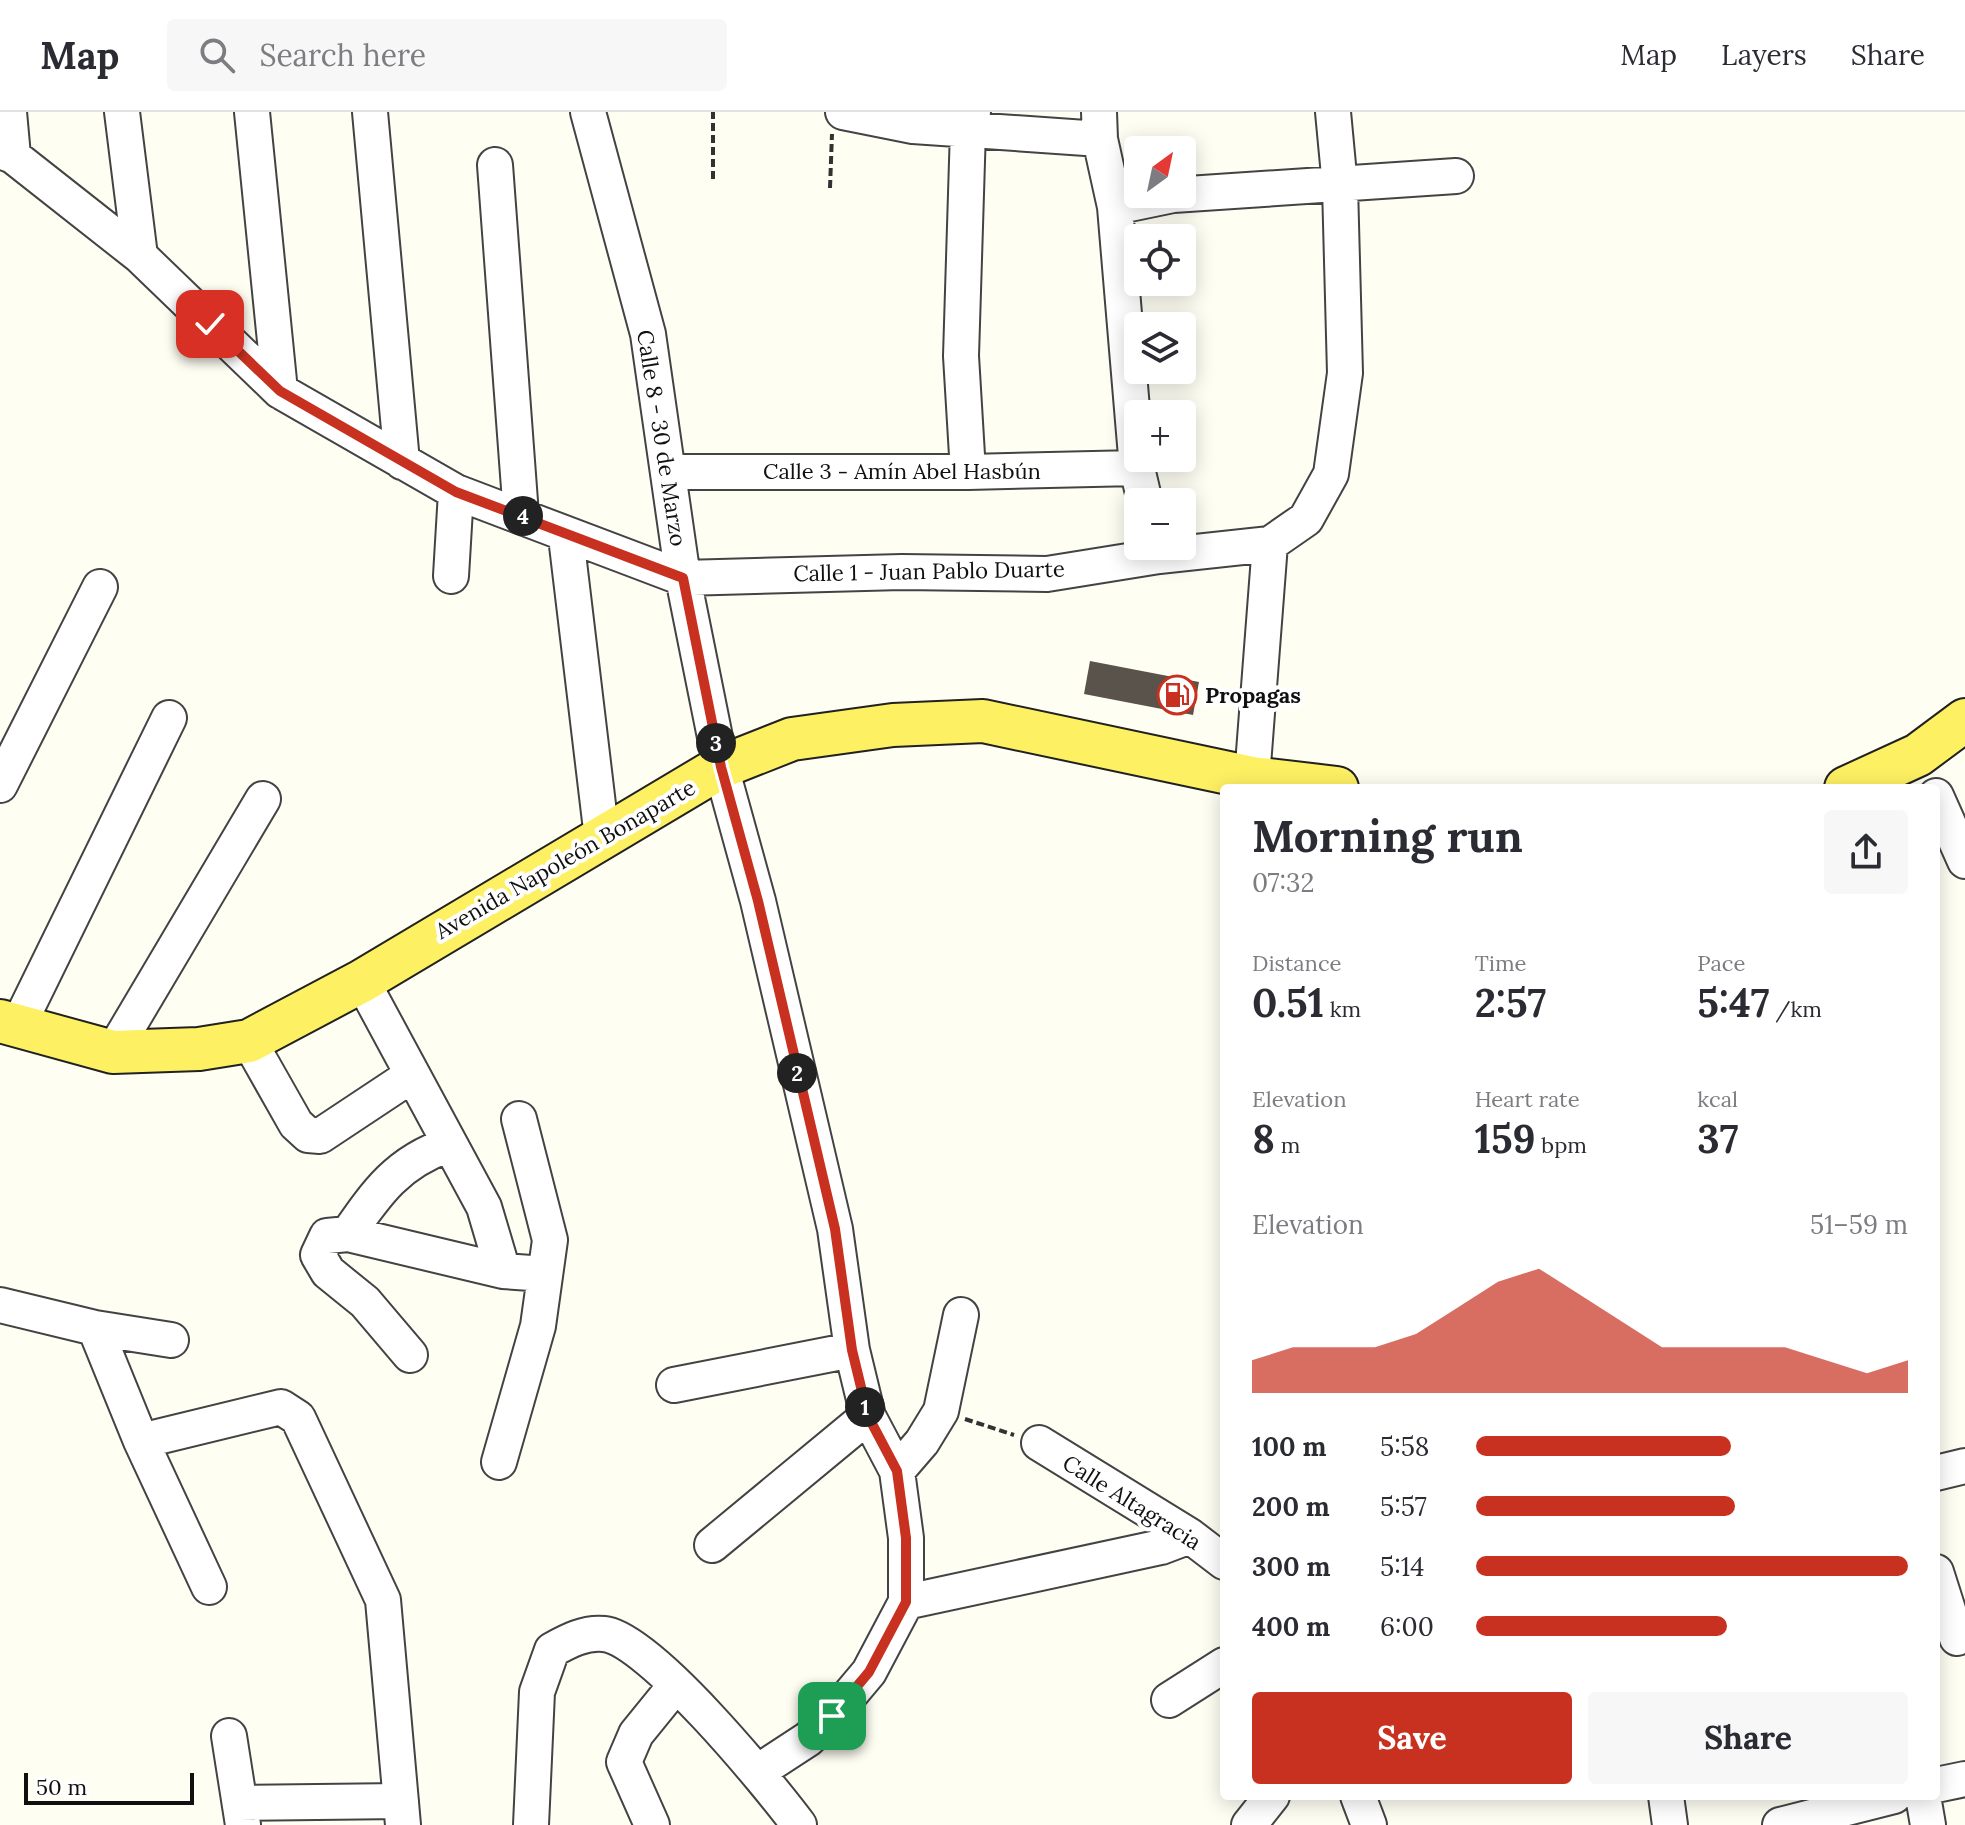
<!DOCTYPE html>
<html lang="en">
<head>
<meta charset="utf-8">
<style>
  body { margin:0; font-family:Lora,serif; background:#f7f7f7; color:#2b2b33; height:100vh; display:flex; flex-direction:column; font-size:30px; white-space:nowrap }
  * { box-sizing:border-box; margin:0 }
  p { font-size:26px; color:#7c7c81 }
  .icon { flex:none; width:44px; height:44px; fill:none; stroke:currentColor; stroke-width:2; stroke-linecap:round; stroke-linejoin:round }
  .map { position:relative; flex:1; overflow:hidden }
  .panel { position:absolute; left:1220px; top:672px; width:720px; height:1016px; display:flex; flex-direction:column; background:#fff; border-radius:8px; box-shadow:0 4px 20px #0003 }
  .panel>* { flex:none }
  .needle { width:52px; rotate:33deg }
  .fabs { position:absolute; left:1124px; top:24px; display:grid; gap:16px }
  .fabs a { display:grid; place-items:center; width:72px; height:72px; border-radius:8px; background:#fff; box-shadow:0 4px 20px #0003; font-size:40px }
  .scale { position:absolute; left:24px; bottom:20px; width:170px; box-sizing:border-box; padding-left:8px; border:4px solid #101010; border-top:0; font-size:22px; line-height:28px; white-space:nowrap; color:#101010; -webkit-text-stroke:6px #fff; paint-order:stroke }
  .pin { position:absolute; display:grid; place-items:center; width:68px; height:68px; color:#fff; margin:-34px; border-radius:16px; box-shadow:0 4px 12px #0006 }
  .km { position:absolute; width:40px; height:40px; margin:-20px; border-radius:50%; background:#222; color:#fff; font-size:22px; line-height:40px; text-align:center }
  .round { display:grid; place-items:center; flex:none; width:84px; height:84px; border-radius:8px; background:#f7f7f7 }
  .overview { display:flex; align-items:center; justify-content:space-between; height:136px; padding:0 32px }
  h1 { font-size:44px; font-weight:700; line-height:60px }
  .figures { display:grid; grid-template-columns:repeat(3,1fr); gap:12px; height:136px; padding:8px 32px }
  .figures div { display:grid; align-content:center }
  .figures b { font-size:40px; font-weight:700 }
  .figures small { font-size:22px; font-weight:400 }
  .figures p { font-size:22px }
  .chart { height:224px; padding:16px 32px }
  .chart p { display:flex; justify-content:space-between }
  .chart svg { width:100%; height:144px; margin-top:8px; fill:#c83120; opacity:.7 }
  .button { display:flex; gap:16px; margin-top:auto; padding:16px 32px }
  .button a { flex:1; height:92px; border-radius:8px; background:#c83120; color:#fff; font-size:32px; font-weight:700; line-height:92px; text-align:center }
  .button a+a { background:#f7f7f7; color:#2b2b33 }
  ul { padding:0 32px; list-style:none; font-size:26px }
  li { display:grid; grid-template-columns:128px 96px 1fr; align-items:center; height:60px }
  li i { height:20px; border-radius:10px; background:#c83120 }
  header { display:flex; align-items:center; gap:48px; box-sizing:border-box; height:112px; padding:0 40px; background:#fff; border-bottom:2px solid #e1e1e2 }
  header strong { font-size:38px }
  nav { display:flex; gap:44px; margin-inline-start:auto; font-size:28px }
  .search { width:560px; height:72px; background:#f7f7f7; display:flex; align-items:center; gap:20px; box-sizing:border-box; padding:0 28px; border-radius:8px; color:#7c7c81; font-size:30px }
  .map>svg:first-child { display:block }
  .building { fill:#59534b }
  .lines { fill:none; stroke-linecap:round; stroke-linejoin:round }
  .minor-casing { stroke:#434343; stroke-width:38 }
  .major-casing { stroke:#212121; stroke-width:46 }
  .path { stroke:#323232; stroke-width:4; stroke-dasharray:8 4; stroke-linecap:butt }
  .minor { stroke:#fff; stroke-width:34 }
  .major { stroke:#fef063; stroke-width:42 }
  .route-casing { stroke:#fff; stroke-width:16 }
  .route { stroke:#c83120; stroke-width:10 }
  .labels { text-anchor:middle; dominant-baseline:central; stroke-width:8; stroke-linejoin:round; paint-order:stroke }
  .street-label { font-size:22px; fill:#101010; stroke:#fff }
  .poi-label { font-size:22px; font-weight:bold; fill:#101010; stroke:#fff; text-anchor:start }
</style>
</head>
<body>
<header>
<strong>Map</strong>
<div class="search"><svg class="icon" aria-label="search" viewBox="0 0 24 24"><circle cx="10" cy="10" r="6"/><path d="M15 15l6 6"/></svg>Search here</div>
<nav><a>Map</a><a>Layers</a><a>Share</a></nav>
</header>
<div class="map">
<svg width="1965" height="1713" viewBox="0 0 1965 1713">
  <rect width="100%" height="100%" fill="#fffef3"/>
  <path class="building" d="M 1090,549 L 1199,570 L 1193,603 L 1084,582 Z"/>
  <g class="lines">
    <g class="minor-casing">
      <path id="minor" d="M 9,0 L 13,44
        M 122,0 L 140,144
        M 252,0 L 280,279
        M 370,0 L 402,350
        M 588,0 L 648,222 L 683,466 L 721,655 L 758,789 L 835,1117 L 852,1238 L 868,1304 L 897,1359 L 906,1426 L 906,1490 L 869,1560 L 832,1604 L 808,1627 L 759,1659
        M 843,0 L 913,14 L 1100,27
        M 1099,0 L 1100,27 L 1115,95 L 1137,356 L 1145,390
        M 0,39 L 13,44 L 140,144 L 280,279 L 456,380 L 683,466 L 902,460 L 1047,462 L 1159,444 L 1270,432 L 1306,407 L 1331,362 L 1345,261 L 1340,74 L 1333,0
        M 495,53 L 521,403
        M 1115,95 L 1173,83 L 1456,64
        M 668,360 L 968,360 L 1137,356
        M 968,360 L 961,244 L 968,17 L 973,0
        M 566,425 L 602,726
        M 451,464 L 456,380
        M 1252,666 L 1270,432
        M 0,673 L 100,475
        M 1936,684 L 1965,749
        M 362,869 L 484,1095 L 503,1159 L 545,1162
        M 17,916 L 169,606
        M 249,929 L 296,1012 L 308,1023 L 320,1024 L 412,963
        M 113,940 L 263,687
        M 348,1122 C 377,1080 398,1050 448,1033
        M 0,1193 L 95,1216 L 141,1329 L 209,1475
        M 95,1216 L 171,1228
        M 410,1243 L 365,1190 L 328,1160 L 318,1143 L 327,1124 L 348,1122 L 503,1159
        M 674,1273 L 852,1238
        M 141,1329 L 281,1295 L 298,1306 L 383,1488 L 403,1713
        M 1039,1331 L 1190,1424 L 1224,1450
        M 499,1350 L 538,1214 L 550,1128 L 519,1007
        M 897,1359 L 922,1330 L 941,1299 L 961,1203
        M 1936,1361 L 1965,1354
        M 712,1433 L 868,1304
        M 1936,1460 L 1957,1526
        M 906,1490 L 1161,1435 L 1190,1424
        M 1169,1588 L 1224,1553
        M 229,1624 L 243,1713
        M 1936,1673 L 1965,1667
        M 1358,1684 L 1369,1713
        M 1666,1684 L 1670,1713
        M 1923,1684 L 1928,1713
        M 240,1691 L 401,1689
        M 531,1713 L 537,1580 L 552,1538 C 568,1529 585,1520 604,1522 C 649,1526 770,1674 799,1713
        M 652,1713 L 624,1650 L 636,1622 L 675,1574
        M 1249,1713 L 1272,1684
        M 1780,1713 L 1894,1684"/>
    </g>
    <g class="major-casing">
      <path id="major" d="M 1846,676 L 1918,643 L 1965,608
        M 0,909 L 113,940 L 199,937 L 249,929 L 362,869 L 721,655 L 792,627 L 893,613 L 983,609 L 1252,666 L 1337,676"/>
    </g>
    <path class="path" d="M 713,67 L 713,0
      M 830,76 L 832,22
      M 965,1307 L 1014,1323"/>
    <use href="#minor" class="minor"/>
    <use href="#major" class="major"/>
  </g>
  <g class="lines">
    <g class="route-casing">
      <path id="route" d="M 210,212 L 280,279 L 456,380 L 683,466 L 721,655 L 758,789 L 835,1117 L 852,1238 L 868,1304 L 897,1359 L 906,1426 L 906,1490 L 869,1560 L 832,1604"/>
    </g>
    <use href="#route" class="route"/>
  </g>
  <defs>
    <g id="fuel-ring" transform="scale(2)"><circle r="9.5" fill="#fff" stroke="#c83120" stroke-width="1.5"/><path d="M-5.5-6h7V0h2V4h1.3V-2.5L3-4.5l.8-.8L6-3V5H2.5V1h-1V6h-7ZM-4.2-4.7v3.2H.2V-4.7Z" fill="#c83120"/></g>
  </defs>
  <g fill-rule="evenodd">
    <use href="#fuel-ring" x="1177" y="583"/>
  </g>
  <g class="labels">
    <g class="street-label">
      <text transform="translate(662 326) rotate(81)">Calle 8 - 30 de Marzo</text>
      <text x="902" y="359">Calle 3 - Amín Abel Hasbún</text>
      <text transform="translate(929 459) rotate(-1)">Calle 1 - Juan Pablo Duarte</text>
      <text transform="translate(565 747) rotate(-30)">Avenida Napoleón Bonaparte</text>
      <text transform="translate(1132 1390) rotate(32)">Calle Altagracia</text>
    </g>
    <g class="poi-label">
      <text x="1205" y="583">Propagas</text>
    </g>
  </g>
</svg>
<div class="fabs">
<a><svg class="needle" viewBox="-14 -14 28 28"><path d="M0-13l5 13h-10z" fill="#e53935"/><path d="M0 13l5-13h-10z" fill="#7c7c81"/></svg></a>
<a><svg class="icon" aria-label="locate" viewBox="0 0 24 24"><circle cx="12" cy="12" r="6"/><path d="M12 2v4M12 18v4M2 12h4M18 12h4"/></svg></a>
<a><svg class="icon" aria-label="layers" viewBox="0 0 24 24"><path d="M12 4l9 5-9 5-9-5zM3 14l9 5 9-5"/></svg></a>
<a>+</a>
<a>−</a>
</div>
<div class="scale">50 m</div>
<div class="pin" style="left:832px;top:1604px;background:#1e9e55"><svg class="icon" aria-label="arrive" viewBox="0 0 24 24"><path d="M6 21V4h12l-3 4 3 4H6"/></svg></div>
<div class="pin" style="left:210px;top:212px;background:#d93025"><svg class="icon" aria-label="check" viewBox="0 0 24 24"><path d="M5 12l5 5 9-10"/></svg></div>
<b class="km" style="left:865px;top:1295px">1</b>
<b class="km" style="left:797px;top:961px">2</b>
<b class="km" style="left:716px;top:631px">3</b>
<b class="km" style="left:523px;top:404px">4</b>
<section class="panel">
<div class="overview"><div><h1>Morning run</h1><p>07:32</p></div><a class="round"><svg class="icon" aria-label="share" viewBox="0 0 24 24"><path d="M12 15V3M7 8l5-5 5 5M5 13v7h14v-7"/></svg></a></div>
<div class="figures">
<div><p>Distance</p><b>0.51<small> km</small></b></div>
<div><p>Time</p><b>2:57</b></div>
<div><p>Pace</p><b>5:47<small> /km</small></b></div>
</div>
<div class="figures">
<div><p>Elevation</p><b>8<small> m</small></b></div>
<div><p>Heart rate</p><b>159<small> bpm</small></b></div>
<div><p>kcal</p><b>37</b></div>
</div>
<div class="chart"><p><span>Elevation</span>51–59 m</p>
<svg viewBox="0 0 160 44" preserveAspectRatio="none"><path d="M0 44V34L10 30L20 30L30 30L40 26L50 18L60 10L70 6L80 14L90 22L100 30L110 30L120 30L130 30L140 34L150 38L160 34V44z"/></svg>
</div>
<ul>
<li><b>100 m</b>5:58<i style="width:59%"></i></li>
<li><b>200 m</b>5:57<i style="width:60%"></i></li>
<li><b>300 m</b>5:14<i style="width:100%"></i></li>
<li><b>400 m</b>6:00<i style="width:58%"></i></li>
</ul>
<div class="button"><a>Save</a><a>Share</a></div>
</section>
</div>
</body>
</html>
